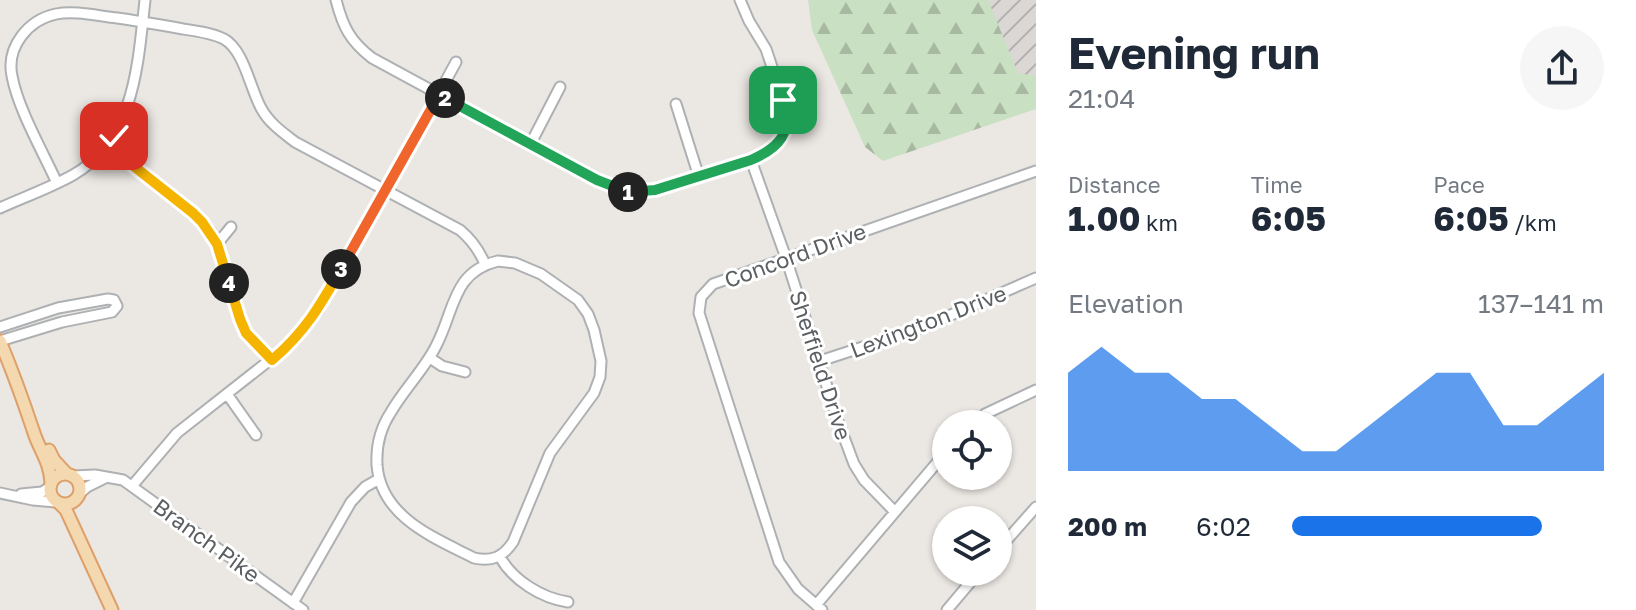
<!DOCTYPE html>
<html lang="en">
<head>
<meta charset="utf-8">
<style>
  body { margin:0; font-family:"Golos Text",sans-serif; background:#f6f6f7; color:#1f2937; height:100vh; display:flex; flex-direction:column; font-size:30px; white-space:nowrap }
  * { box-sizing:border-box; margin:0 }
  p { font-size:26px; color:#747a83 }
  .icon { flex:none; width:44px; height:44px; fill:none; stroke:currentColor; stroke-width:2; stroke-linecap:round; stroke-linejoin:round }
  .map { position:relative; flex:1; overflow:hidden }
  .drawer { display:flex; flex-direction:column; background:#fff; width:600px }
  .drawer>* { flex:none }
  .controls { position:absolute; left:932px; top:410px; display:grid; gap:16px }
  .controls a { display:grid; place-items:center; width:80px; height:80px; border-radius:50%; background:#fff; box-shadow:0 2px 6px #0004; font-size:40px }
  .pin { position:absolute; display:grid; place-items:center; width:68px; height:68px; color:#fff; margin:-34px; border-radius:16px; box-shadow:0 4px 12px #0006 }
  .km { position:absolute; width:40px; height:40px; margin:-20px; border-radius:50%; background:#222; color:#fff; font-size:22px; line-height:40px; text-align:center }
  .round { display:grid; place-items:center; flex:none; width:84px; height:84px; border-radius:42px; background:#f6f6f7 }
  .headline { display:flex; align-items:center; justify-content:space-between; height:136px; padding:0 32px }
  h1 { font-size:44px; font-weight:700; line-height:60px }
  .metrics { display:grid; grid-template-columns:repeat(3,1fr); gap:12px; height:136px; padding:8px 32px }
  .metrics div { display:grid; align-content:center }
  .metrics b { font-size:34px; font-weight:700 }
  .metrics small { font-size:22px; font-weight:400 }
  .metrics p { font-size:22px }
  .chart { height:224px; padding:16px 32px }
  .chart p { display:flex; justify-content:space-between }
  .chart svg { width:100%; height:144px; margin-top:8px; fill:#1a73e8; opacity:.7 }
  ul { padding:0 32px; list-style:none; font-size:26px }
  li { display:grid; grid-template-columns:128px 96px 1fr; align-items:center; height:60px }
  li i { height:20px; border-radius:10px; background:#1a73e8 }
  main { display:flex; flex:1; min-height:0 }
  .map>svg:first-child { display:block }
  .industrial { fill:url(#industrial-furrows) }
  .forest { fill:url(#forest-firs) }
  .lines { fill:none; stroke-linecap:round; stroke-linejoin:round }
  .minor-casing { stroke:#aeb1b3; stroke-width:13 }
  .major-casing { stroke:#dea069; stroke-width:15 }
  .minor { stroke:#fff; stroke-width:9 }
  .major { stroke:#f4d8af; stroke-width:11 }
  .split-1-casing { stroke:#fff; stroke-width:16 }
  .split-2-casing { stroke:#fff; stroke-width:16 }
  .split-3-casing { stroke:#fff; stroke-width:16 }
  .split-4-casing { stroke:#fff; stroke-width:16 }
  .split-5-casing { stroke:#fff; stroke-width:16 }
  .split-1 { stroke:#22a559; stroke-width:10 }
  .split-2 { stroke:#22a559; stroke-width:10 }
  .split-3 { stroke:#f0652b; stroke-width:10 }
  .split-4 { stroke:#f5b400; stroke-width:10 }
  .split-5 { stroke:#f5b400; stroke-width:10 }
  .labels { text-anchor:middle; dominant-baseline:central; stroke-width:6; stroke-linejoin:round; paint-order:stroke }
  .street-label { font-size:22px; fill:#5b5f61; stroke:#fff }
</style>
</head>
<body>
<main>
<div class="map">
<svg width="1036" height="610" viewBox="0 0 1036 610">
  <defs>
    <pattern id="industrial-furrows" width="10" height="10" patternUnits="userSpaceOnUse" patternTransform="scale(2)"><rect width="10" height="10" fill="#dad7d5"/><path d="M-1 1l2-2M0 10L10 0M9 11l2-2" fill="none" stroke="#b4b2b0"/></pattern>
    <pattern id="forest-firs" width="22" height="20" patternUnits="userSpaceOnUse" patternTransform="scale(2)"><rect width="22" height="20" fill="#cae0c2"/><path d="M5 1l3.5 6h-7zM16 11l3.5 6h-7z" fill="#a7b9a1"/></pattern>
  </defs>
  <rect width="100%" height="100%" fill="#ebe7e3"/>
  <path class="industrial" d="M 815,0 L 1036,0 L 1036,93 Z"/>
  <path class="forest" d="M 808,0 L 988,0 L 1018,73 L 1036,76 L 1036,109 L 883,161 L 865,147 L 812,30 Z"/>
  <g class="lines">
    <g class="minor-casing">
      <path id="minor" d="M 336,0 C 343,27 350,41 372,58 L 597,180 L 629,192 L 646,192 L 751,160 L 772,149 L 784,133 L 787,124 L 787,111 L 783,100 L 766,49 L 749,21 L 740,0
        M 676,104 L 699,177
        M 531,143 L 560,87
        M 107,145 L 193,213 L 211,232 L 217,244 L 240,319 L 246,333 L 272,360
        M 751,160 L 786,258 L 838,421 L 854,464 L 864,480 L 895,512
        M 57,183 C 43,152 18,109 12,76 C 6,47 28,20 56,14 C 75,10 98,16 117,18 C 139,21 161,25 183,29 C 197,31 212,33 224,39 C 244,50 250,88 261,108 C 269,123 282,132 295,142 L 460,230 C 472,240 479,250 485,264
        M 0,208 C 24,197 50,188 73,175 C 135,140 138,63 145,0
        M 217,244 L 231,227
        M 498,261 L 515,263 L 541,274 L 578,300 L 588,314 L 594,330 L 601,361 L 600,377 L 594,393 L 550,453 L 513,542 C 503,557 492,562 474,558 C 433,537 381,517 377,465 C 376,446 381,427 391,412 C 404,389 424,370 436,346 C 455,310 452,272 498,261 Z
        M 0,327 L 58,308 L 108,299 L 114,300 L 117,306 L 112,312 L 62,322 L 0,341
        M 430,358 L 442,366 L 465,372
        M 820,361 L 921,328 L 1036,278
        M 227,394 L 256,435
        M 974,424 L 985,414 L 1036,390
        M 73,476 L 95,475 L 123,480 L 303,610
        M 132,486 L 177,433 L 294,341 L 317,312 L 386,191 L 456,62
        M 0,493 L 33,500 L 56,502
        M 80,493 L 87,487 L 105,478
        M 21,494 L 42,492 L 50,487
        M 998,550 L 1036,507
        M 500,557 C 513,580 541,598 568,602
        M 293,603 L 351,502 L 365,487 L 379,479
        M 816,605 L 946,452
        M 822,610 L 798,589 L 779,562 L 699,313 L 701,297 L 713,284 L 1036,171
        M 947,610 L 979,572"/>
    </g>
    <g class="major-casing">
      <path id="major" d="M 0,341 C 12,370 23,400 33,430 C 39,450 50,461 51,483
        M 49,450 L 54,460 L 67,474
        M50 489a15 15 0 1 1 30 0a15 15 0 1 1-30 0Z
        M 60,504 L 66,510 L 72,523 L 112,610"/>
    </g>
    <use href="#minor" class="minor"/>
    <use href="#major" class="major"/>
  </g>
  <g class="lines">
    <g class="split-1-casing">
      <path id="split-1" d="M 628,192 L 655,190 L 751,160 C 779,148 794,132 783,100"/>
    </g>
    <g class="split-2-casing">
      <path id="split-2" d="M 445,98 L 597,180 L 628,192"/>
    </g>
    <g class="split-3-casing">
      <path id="split-3" d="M 341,269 L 439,95 L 445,98"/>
    </g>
    <g class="split-4-casing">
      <path id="split-4" d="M 229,283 L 240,319 L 246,333 L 272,360 C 305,332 320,306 341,269"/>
    </g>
    <g class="split-5-casing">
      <path id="split-5" d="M 114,136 L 107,145 L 193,213 L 202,222 L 217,244 L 229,283"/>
    </g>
    <use href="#split-1" class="split-1"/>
    <use href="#split-2" class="split-2"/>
    <use href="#split-3" class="split-3"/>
    <use href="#split-4" class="split-4"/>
    <use href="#split-5" class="split-5"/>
  </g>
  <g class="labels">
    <g class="street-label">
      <text transform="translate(795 255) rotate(-20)">Concord Drive</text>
      <text transform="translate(928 321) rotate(-21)">Lexington Drive</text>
      <text transform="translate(821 365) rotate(72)">Sheffield Drive</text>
      <text transform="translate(207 540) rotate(36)">Branch Pike</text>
    </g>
  </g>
</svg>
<div class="controls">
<a><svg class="icon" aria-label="locate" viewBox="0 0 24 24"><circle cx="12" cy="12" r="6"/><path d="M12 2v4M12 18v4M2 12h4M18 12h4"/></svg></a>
<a><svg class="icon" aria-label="layers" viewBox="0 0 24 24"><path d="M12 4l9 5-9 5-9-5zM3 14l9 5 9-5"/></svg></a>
</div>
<div class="pin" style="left:783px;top:100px;background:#1e9e55"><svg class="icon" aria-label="arrive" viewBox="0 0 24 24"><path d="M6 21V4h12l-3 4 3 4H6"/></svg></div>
<div class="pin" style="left:114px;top:136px;background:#d93025"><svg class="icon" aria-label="check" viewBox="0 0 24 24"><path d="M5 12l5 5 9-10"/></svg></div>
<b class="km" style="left:628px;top:192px">1</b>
<b class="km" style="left:445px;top:98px">2</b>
<b class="km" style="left:341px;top:269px">3</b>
<b class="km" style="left:229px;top:283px">4</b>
</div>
<section class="drawer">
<div class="headline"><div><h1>Evening run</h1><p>21:04</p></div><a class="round"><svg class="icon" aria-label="share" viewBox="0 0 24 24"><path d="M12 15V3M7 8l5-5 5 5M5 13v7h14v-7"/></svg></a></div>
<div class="metrics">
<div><p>Distance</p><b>1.00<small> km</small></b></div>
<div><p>Time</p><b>6:05</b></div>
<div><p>Pace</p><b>6:05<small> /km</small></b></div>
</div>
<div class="chart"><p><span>Elevation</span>137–141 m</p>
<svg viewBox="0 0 160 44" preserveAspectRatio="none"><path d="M0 44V14L10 6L20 14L30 14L40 22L50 22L60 30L70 38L80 38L90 30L100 22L110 14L120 14L130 30L140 30L150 22L160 14V44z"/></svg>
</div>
<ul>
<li><b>200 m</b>6:02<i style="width:80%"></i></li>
</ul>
</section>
</main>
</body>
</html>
